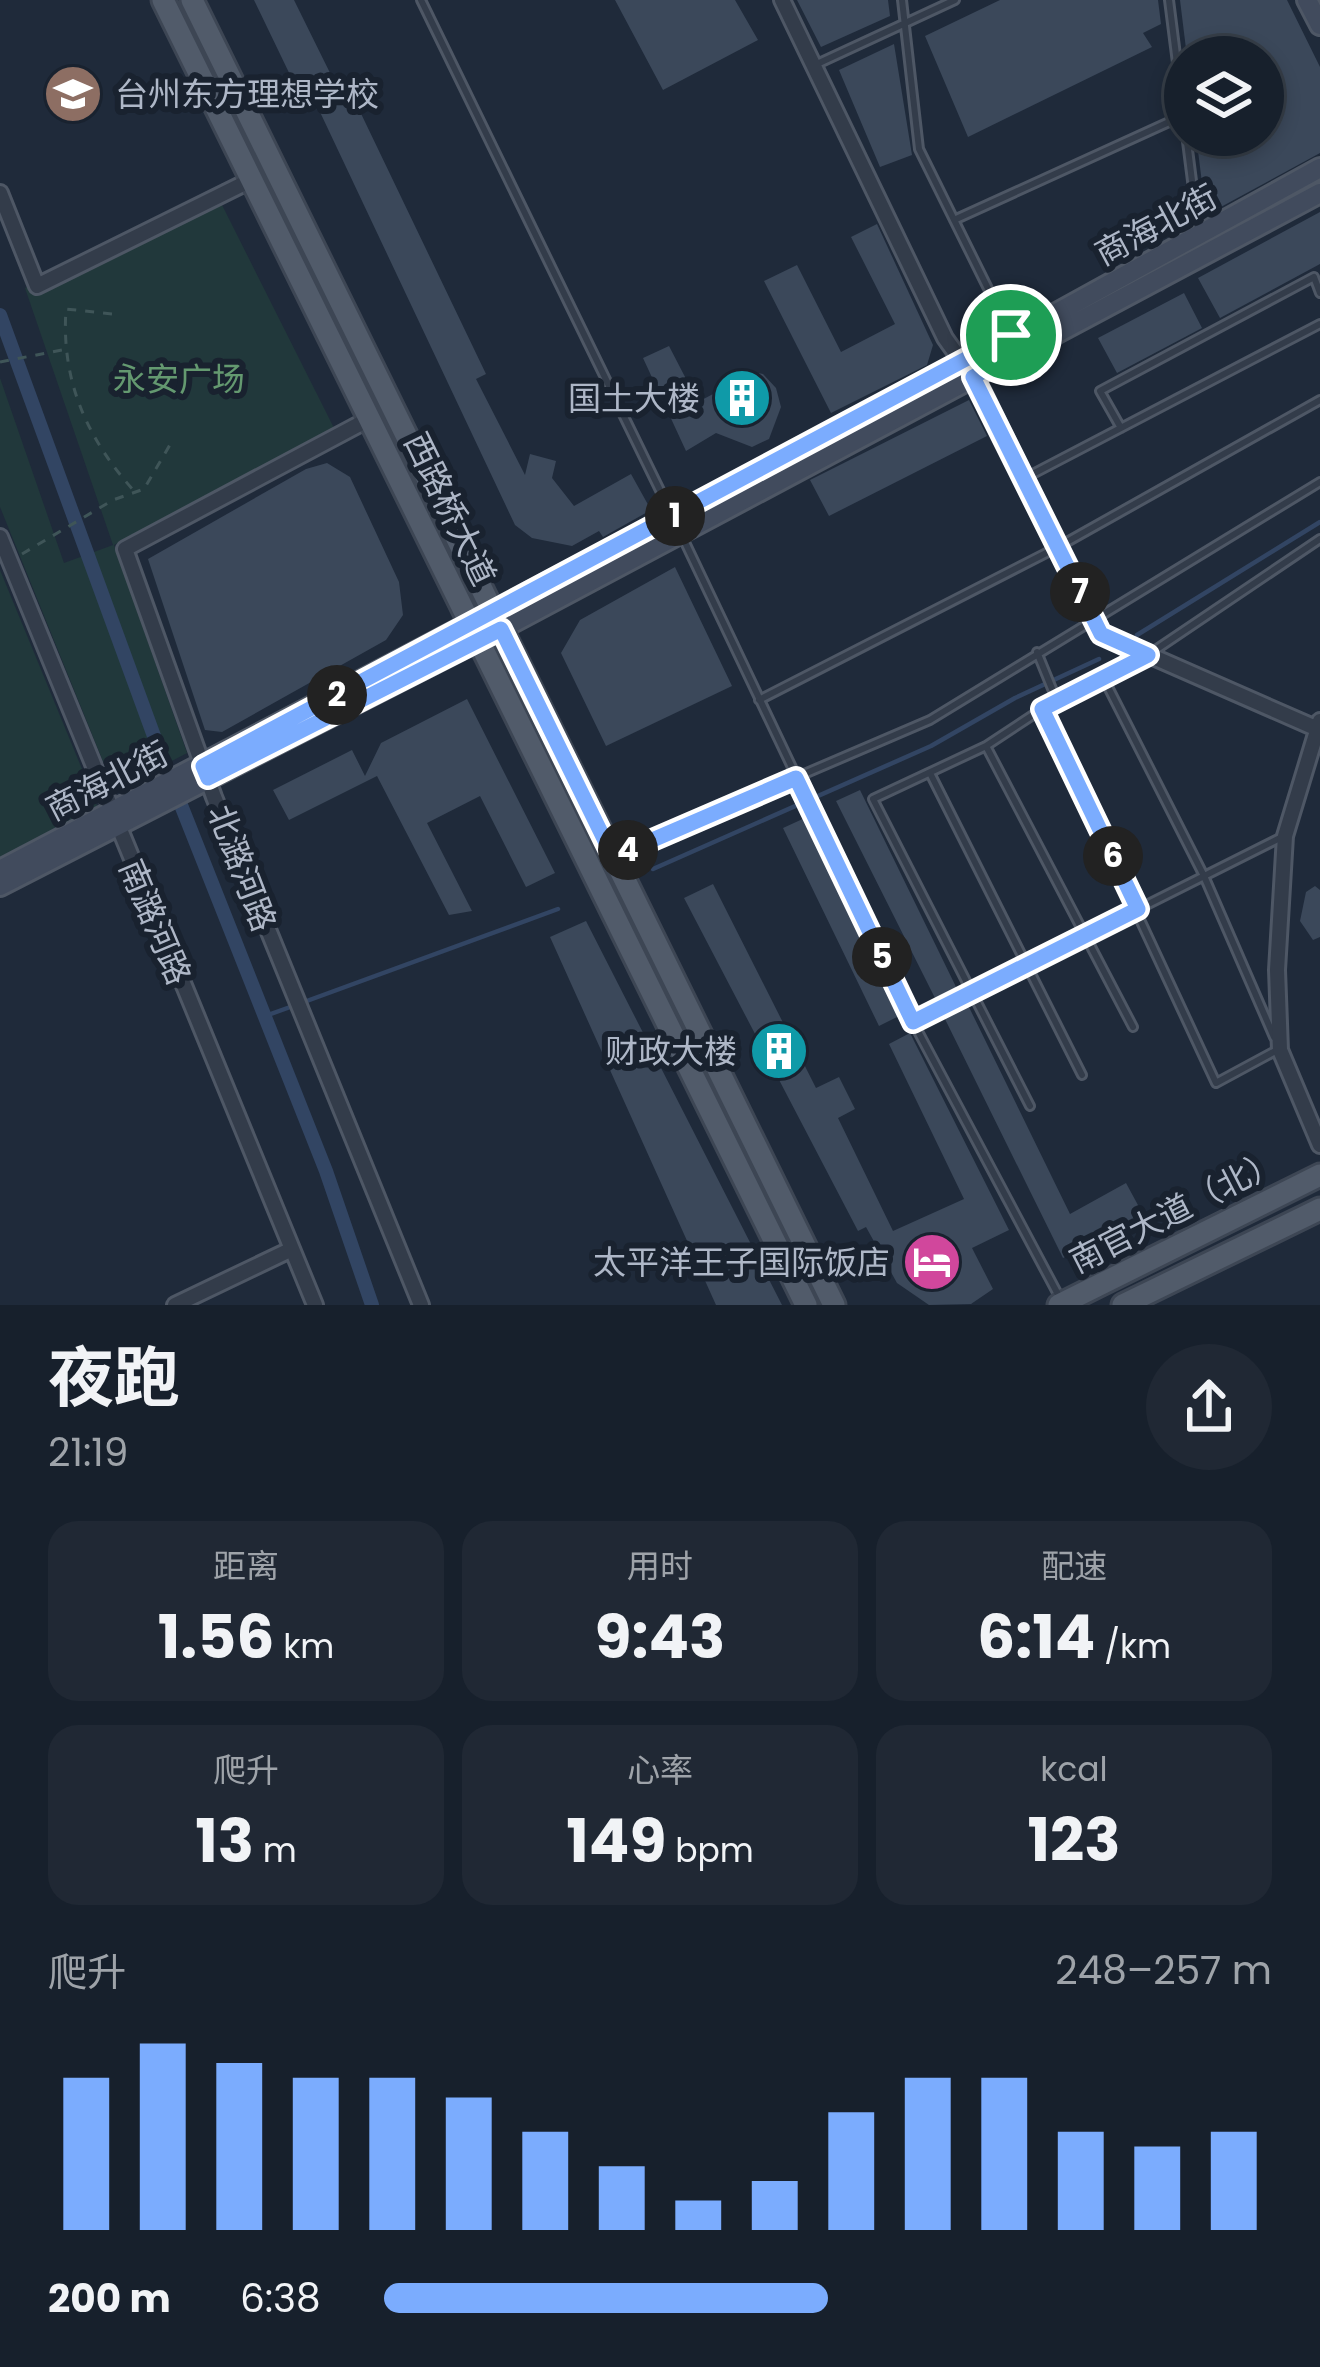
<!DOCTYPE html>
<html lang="zh">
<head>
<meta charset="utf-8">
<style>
  body { margin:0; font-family:Poppins,"Noto Sans SC",sans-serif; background:#202834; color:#f1f3f6; height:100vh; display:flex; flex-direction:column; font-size:45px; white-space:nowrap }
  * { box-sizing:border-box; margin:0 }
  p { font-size:39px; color:#9ea3a9 }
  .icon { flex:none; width:66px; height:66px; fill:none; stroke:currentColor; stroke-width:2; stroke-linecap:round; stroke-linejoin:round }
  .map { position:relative; height:1305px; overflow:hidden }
  .panel { display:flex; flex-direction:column; background:#17202c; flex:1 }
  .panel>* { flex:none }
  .controls { position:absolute; left:1164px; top:36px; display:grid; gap:24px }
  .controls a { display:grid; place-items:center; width:120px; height:120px; border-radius:50%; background:#17202c; box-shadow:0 6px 18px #0003,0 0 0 3px #363e48; font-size:60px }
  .pin { position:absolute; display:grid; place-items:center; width:102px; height:102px; color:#fff; margin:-51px; border:6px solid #fff; border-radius:50%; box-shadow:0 3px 12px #0007 }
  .km { position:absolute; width:60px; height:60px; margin:-30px; border-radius:50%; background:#222; color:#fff; font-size:33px; line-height:60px; text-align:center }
  .round { display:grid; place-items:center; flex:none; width:126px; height:126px; border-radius:63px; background:#202834 }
  .overview { display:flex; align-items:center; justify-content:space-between; height:204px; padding:0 48px }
  h1 { font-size:66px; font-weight:700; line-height:90px }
  .metrics { display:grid; grid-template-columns:repeat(3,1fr); gap:18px; height:204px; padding:12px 48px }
  .metrics div { display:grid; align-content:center; border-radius:30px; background:#202834; text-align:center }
  .metrics b { font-size:60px; font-weight:700 }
  .metrics small { font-size:33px; font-weight:400 }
  .metrics p { font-size:33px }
  .chart { height:336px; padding:24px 48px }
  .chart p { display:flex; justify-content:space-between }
  .chart svg { width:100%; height:216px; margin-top:12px; stroke:#7bacfe; stroke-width:6 }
  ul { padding:0 48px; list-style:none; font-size:39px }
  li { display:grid; grid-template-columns:192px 144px 1fr; align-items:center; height:90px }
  li i { height:30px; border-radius:15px; background:#7bacfe }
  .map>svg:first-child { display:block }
  .green { fill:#21383b }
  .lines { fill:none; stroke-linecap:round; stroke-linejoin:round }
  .stream { stroke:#324563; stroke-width:4.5 }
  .canal { stroke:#324563; stroke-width:14 }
  .building { fill:#3b485a }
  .lane-casing { stroke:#4e5765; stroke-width:12 }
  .street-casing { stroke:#4e5765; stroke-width:20 }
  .secondary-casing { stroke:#4e5765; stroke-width:24 }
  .primary-casing { stroke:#3d4654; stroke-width:27 }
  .path { stroke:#3f5558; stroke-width:3; stroke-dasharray:9 9; stroke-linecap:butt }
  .lane { stroke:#333c4a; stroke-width:6 }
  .street { stroke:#333c4a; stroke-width:14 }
  .secondary { stroke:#414b5d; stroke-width:18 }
  .primary { stroke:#515b6a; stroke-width:21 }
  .route-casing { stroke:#fff; stroke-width:24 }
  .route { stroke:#7bacfe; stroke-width:15 }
  .labels { text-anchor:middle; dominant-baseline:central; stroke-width:12; stroke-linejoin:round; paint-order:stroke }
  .poi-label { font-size:33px; fill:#aeb7c7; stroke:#19222f; text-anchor:end }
  .street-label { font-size:33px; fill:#aeb7c7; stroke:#19222f }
  .park-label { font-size:33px; fill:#649970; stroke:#19222f }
</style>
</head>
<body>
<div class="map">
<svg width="1320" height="1305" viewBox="0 0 1320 1305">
  <rect width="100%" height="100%" fill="#1f2a3a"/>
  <path class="green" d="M 216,193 L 336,432 L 114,545 L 187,753 L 115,791 L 0,507 L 0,378 L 64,563 L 113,545 L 25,288 Z
    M 0,570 L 103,820 L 0,872 Z"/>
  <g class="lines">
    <path class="stream" d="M 1137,635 L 1320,522
      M 653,869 L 931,746 L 1015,698 L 1099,659
      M 304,1002 L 558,909
      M 265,1016 L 293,1006"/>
    <path class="canal" d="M 0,315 L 158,747 L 326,1171 L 372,1305"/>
  </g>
  <path class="building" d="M 254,0 L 294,0 L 333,79 L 342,74 L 486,374 L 476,379 L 525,475 L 530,454 L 556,461 L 552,478 L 574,506 L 631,474 L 651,510 L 603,537 L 599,531 L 572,546 L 532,538 L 515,525 L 303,76 L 293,81 Z
    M 615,0 L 735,0 L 758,40 L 663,90 Z
    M 797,0 L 888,0 L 890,16 L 821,47 Z
    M 1000,0 L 1158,0 L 1161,24 L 1143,33 L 1152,47 L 968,137 L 925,36 Z
    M 1180,0 L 1287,0 L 1320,67 L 1320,153 L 1219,208 L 1204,199 L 1196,135 L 1263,135 L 1263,57 L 1187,57 Z
    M 894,44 L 912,155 L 880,167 L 839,70 Z
    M 1320,212 L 1320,264 L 1220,318 L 1198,278 Z
    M 877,224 L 933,345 L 927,365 L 831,413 L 764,281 L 797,265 L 841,352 L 895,324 L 851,237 Z
    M 1184,293 L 1202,328 L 1117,373 L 1098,338 Z
    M 669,346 L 698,402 L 713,394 L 720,378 L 739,369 L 763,374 L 776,388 L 781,407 L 769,439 L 752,447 L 716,433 L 686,451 L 643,358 Z
    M 969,400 L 987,436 L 829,516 L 810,480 Z
    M 327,463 L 350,477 L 399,582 L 403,615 L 386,640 L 222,732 L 205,730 L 148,559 L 306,469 Z
    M 675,567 L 732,686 L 606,746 L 561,653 L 580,620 Z
    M 467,699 L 555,873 L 526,887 L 480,796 L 427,823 L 472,911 L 449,915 L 377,776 L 289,820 L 273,790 L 352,750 L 365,776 L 381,743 Z
    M 860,790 L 958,991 L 937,1002 L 836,801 Z
    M 807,817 L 901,1015 L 879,1026 L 783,828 Z
    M 713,884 L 816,1088 L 839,1077 L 855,1109 L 838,1118 L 893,1231 L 964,1199 L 889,1044 L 910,1033 L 1009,1230 L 972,1248 L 993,1289 L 971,1304 L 929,1305 L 897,1283 L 866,1227 L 858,1231 L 684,898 Z
    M 1315,886 L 1320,890 L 1320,937 L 1313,940 L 1300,921 L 1306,892 Z
    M 586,921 L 782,1305 L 716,1305 L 550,937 Z
    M 967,1003 L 1070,1214 L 1126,1183 L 1145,1218 L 1063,1258 L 943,1015 Z"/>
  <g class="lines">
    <g class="lane-casing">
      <path id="lane" d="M 421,0 L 672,515
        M 902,0 L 919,149 L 1010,333
        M 1169,0 L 1198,228
        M 817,64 L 955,0
        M 954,220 L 1180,117
        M 1121,428 L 1100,391 L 1314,277 L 1320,293
        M 1025,478 L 1320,324
        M 683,538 L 913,1022 L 1061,1300
        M 1037,652 L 1057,701
        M 1103,677 L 1204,876 L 1274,1037
        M 759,700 L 1058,547 L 1320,400
        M 1042,709 L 1216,1083 L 1279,1049
        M 986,746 L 1133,1027
        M 930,773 L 1082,1075
        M 620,853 L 930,720 L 1320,482
        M 913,1022 L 1282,837
        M 1030,1106 L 873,799 L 986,746 L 1042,709 L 1148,655 L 1320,539"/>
    </g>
    <g class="street-casing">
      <path id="street" d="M 782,0 L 945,338 L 982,390 L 1101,634 L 1320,730
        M 0,193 L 37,286 L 251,180
        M 369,419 L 125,549 L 214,797 L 421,1305
        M 0,537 L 315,1305
        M 1320,721 L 1285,836 L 1277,970 L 1280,1050 L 1320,1145
        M 175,1305 L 292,1249"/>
    </g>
    <g class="secondary-casing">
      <path id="secondary" d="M 1307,0 L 1320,25
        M 0,870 L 964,364 L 1320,168
        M 0,886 L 501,629 L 1320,193"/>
    </g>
    <g class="primary-casing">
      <path id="primary" d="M 163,0 L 806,1305
        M 192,0 L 834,1305
        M 1059,1305 L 1320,1175
        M 1123,1305 L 1320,1209"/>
    </g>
    <path class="path" d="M 112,314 L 66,309 C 61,381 87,439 135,492
      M 0,362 L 62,350
      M 22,554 L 113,500 L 144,489 L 171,443"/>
    <use href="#lane" class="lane"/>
    <use href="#street" class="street"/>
    <use href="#secondary" class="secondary"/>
    <use href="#primary" class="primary"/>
  </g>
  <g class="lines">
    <g class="route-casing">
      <path id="route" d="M 1011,335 L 1020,352 L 973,377 L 1101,634 L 1148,655 L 1042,709 L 1138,909 L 913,1022 L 796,778 L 613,857 L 501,629 L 208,778 L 203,766 Z"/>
    </g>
    <use href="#route" class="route"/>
  </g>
  <defs>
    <g id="school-disc" transform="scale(3)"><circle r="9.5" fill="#8d6e63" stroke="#19222f"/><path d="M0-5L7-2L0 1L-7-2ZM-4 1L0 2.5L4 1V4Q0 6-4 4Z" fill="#fff"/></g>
    <g id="building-disc" transform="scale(3)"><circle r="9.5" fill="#0f9aa8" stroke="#19222f"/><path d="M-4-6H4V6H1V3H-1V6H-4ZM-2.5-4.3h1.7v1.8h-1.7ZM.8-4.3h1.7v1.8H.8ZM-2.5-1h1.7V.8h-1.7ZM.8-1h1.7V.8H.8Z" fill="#fff"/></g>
    <g id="hotel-disc" transform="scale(3)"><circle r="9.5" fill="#d1479c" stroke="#19222f"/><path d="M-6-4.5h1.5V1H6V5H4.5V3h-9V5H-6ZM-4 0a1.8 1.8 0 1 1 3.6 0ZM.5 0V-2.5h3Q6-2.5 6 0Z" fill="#fff"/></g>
  </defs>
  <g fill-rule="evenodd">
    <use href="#school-disc" x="73" y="94"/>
    <use href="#building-disc" x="742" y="398"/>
    <use href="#building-disc" x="779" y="1051"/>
    <use href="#hotel-disc" x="932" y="1262"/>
  </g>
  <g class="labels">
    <g class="poi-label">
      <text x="115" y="94" text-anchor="start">台州东方理想学校</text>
      <text x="700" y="398">国土大楼</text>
      <text x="737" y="1051">财政大楼</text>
      <text x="890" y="1262">太平洋王子国际饭店</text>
    </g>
    <g class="street-label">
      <text transform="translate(1156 225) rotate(-28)">商海北街</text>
      <text transform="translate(450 509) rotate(64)">西路桥大道</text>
      <text transform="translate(107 781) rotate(-27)">商海北街</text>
      <text transform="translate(242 868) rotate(69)">北潞河路</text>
      <text transform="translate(155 922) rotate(67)">南潞河路</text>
      <text transform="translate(1175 1211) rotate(-27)">南官大道（北）</text>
    </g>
    <g class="park-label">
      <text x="179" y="379">永安广场</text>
    </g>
  </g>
</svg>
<div class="controls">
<a><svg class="icon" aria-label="layers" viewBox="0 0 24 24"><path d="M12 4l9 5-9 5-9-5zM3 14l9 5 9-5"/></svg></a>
</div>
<div class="pin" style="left:1011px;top:335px;background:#1e9e55"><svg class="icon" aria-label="arrive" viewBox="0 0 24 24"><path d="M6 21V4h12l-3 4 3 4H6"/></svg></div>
<b class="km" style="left:675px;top:516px">1</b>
<b class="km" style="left:337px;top:695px">2</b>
<b class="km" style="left:628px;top:850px">4</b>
<b class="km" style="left:882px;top:957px">5</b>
<b class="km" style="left:1113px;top:856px">6</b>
<b class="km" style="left:1080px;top:592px">7</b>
</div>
<section class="panel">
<div class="overview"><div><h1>夜跑</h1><p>21:19</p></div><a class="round"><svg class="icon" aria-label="share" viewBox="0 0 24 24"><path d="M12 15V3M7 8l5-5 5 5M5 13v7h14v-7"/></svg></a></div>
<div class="metrics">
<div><p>距离</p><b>1.56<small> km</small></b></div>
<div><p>用时</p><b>9:43</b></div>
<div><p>配速</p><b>6:14<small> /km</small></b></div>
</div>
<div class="metrics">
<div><p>爬升</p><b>13<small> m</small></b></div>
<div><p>心率</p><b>149<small> bpm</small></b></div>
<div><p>kcal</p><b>123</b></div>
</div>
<div class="chart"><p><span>爬升</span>248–257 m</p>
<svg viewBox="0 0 160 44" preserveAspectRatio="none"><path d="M5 44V13M15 44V6M25 44V10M35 44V13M45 44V13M55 44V17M65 44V24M75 44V31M85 44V38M95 44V34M105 44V20M115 44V13M125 44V13M135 44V24M145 44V27M155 44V24"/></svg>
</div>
<ul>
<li><b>200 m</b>6:38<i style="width:50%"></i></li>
</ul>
</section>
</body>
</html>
